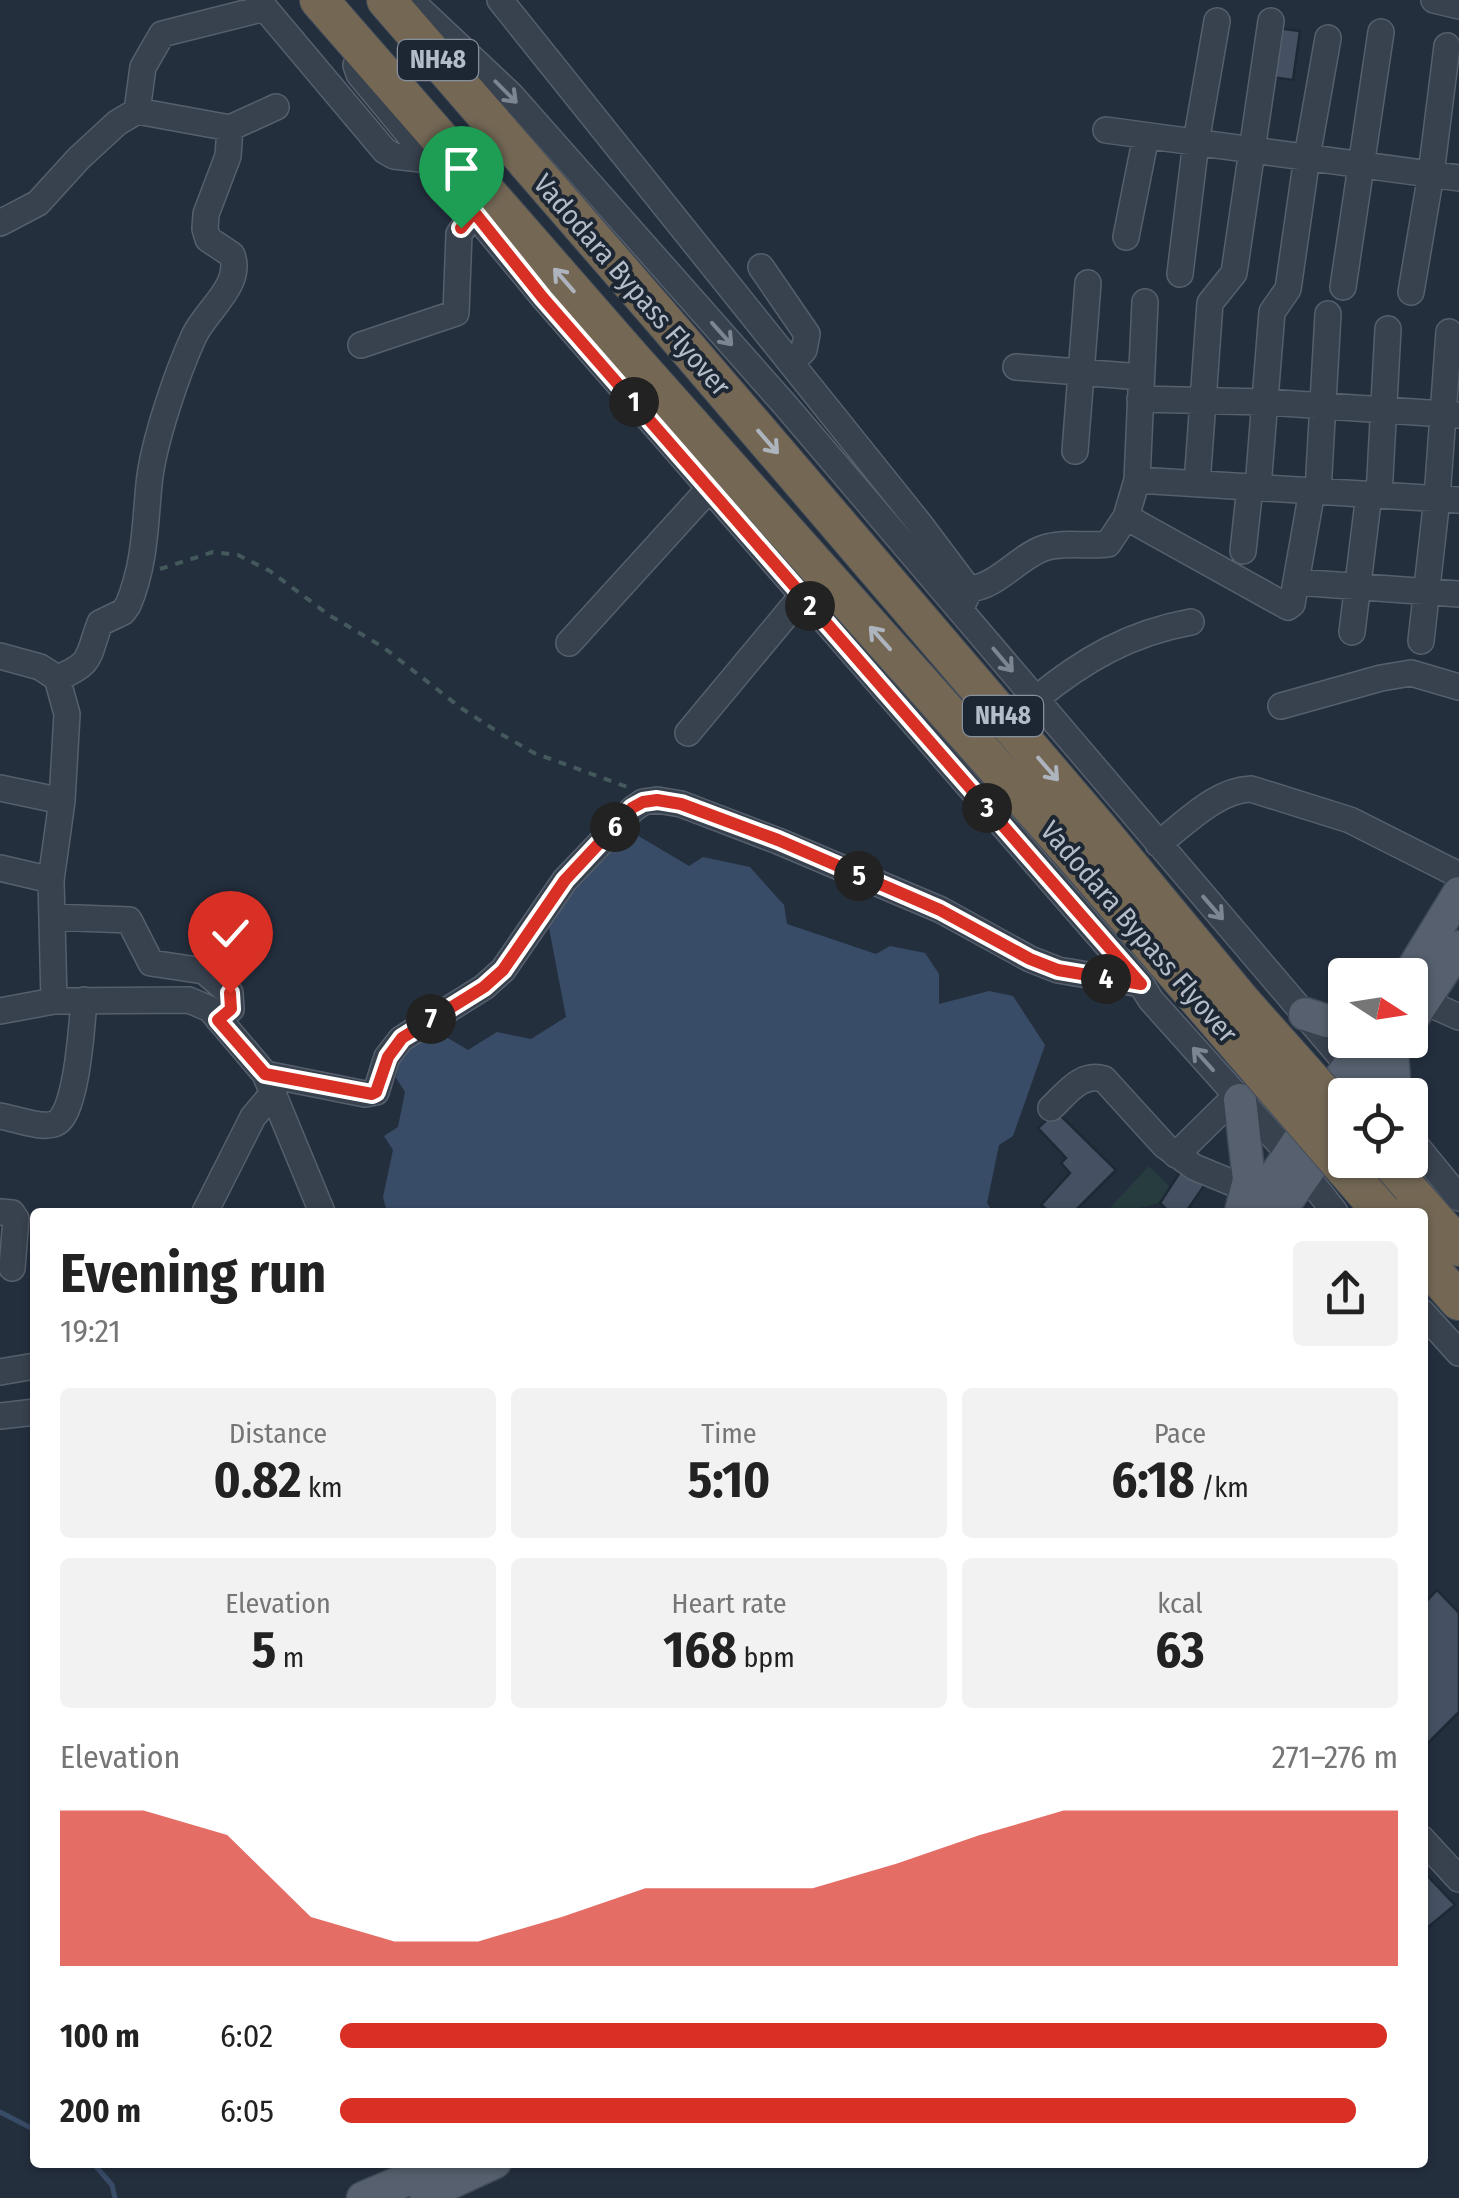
<!DOCTYPE html>
<html lang="en">
<head>
<meta charset="utf-8">
<style>
  body { margin:0; font-family:"Fira Sans Condensed",sans-serif; background:#f2f2f2; color:#222; height:100vh; display:flex; flex-direction:column; font-size:38px; white-space:nowrap }
  * { box-sizing:border-box; margin:0 }
  p { font-size:32px; color:#767676 }
  .icon { flex:none; width:55px; height:55px; fill:none; stroke:currentColor; stroke-width:2; stroke-linecap:round; stroke-linejoin:round }
  .map { position:relative; flex:1; overflow:hidden }
  .sheet { position:absolute; left:30px; top:1208px; width:1398px; height:960px; display:flex; flex-direction:column; background:#fff; border-radius:10px; box-shadow:0 2px 8px #0004 }
  .sheet>* { flex:none }
  .needle { width:65px; rotate:102deg }
  .controls { position:absolute; left:1328px; top:958px; display:grid; gap:20px }
  .controls a { display:grid; place-items:center; width:100px; height:100px; border-radius:10px; background:#fff; box-shadow:0 2px 8px #0004; font-size:50px }
  .pin { position:absolute; display:grid; place-items:center; width:85px; height:85px; color:#fff; margin:-102px -42px; border-radius:50% 50% 50% 0; rotate:-45deg; box-shadow:0 0 10px #0007 }
  .pin .icon { rotate:45deg }
  .km { position:absolute; width:50px; height:50px; margin:-25px; border-radius:50%; background:#222; color:#fff; font-size:28px; line-height:50px; text-align:center }
  .round { display:grid; place-items:center; flex:none; width:105px; height:105px; border-radius:10px; background:#f2f2f2 }
  .headline { display:flex; align-items:center; justify-content:space-between; height:170px; padding:0 30px }
  h1 { font-size:55px; font-weight:700; line-height:75px }
  .figures { display:grid; grid-template-columns:repeat(3,1fr); gap:15px; height:170px; padding:10px 30px }
  .figures div { display:grid; align-content:center; border-radius:10px; background:#f2f2f2; text-align:center }
  .figures b { font-size:50px; font-weight:700 }
  .figures small { font-size:28px; font-weight:400 }
  .figures p { font-size:28px }
  .chart { height:280px; padding:20px 30px }
  .chart p { display:flex; justify-content:space-between }
  .chart svg { width:100%; height:180px; margin-top:10px; fill:#d93025; opacity:.7 }
  ul { padding:0 30px; list-style:none; font-size:32px }
  li { display:grid; grid-template-columns:160px 120px 1fr; align-items:center; height:75px }
  li i { height:25px; border-radius:12px; background:#d93025 }
  .map>svg:first-child { display:block }
  .green { fill:#263c3f }
  .water { fill:#394c67 }
  .lines { fill:none; stroke-linecap:round; stroke-linejoin:round }
  .stream { stroke:#394c67; stroke-width:5 }
  .building { fill:#455162; stroke:#1f2835; stroke-width:2.5 }
  .minor-casing { stroke:#565f6c; stroke-width:28 }
  .major-casing { stroke:#414a57; stroke-width:35 }
  .highway-casing { stroke:#434c59; stroke-width:40 }
  .path { stroke:#44595c; stroke-width:4; stroke-dasharray:8 8; stroke-linecap:butt }
  .minor { stroke:#38414e; stroke-width:25 }
  .major { stroke:#56606e; stroke-width:32 }
  .highway { stroke:#746855; stroke-width:38 }
  .highway-bridge-casing { stroke:#434c59; stroke-width:40; stroke-linecap:butt }
  .highway-bridge { stroke:#746855; stroke-width:38 }
  .oneway { stroke:#7c8592 }
  .oneway2 { stroke:#aeb4bd }
  .route-casing { stroke:#fff; stroke-width:20 }
  .route { stroke:#d93025; stroke-width:12 }
  .labels { text-anchor:middle; dominant-baseline:central; stroke-width:8; stroke-linejoin:round; paint-order:stroke }
  .shield { fill:#1d2633; stroke:#878f9c; stroke-width:2.5 }
  .shield-label { font-size:25px; font-weight:bold; fill:#b4bcc9 }
  .street-label { font-size:28px; fill:#b4bcc9; stroke:#1d2633 }
</style>
</head>
<body>
<div class="map">
<svg width="1459" height="2198" viewBox="0 0 1459 2198">
  <rect width="100%" height="100%" fill="#242f3e"/>
  <path class="green" d="M 1149,1166 L 1170,1187 L 1160,1203 L 1122,1212 L 1107,1211 Z"/>
  <path class="water" d="M 625,828 L 689,866 L 703,857 L 750,867 L 784,905 L 787,924 L 876,954 L 890,946 L 925,953 L 939,974 L 939,1004 L 989,991 L 1013,996 L 1045,1045 L 1013,1136 L 999,1145 L 987,1203 L 993,1212 L 387,1212 L 383,1197 L 393,1150 L 384,1136 L 398,1127 L 405,1092 L 396,1078 L 401,1054 L 436,1031 L 468,1050 L 497,1032 L 531,1039 L 566,1017 L 549,928 L 573,872 Z"/>
  <g class="lines">
    <path class="stream" d="M 0,2112 L 35,2130
      M 92,2162 L 112,2185 L 115,2198"/>
  </g>
  <path class="building" d="M 1277,28 L 1300,31 L 1293,80 L 1270,77 Z
    M 1056,1111 L 1116,1170 L 1074,1212 L 1050,1212 L 1041,1205 L 1070,1173 L 1061,1163 L 1066,1158 L 1038,1128 Z
    M 1182,1169 L 1206,1183 L 1188,1209 L 1163,1212 L 1166,1209 L 1160,1203 Z
    M 1437,1590 L 1459,1613 L 1459,1712 L 1422,1749 L 1422,1606 Z
    M 1422,1870 L 1455,1905 L 1422,1932 Z"/>
  <g class="lines">
    <g class="minor-casing">
      <path id="minor" d="M 258,0 L 385,151 L 394,156 L 430,160
        M 410,0 L 511,95 L 786,406 L 1358,1077
        M 500,0 L 919,523 L 967,587 L 968,593 L 960,610
        M 1434,0 L 1459,6
        M 356,65 L 359,74 L 543,297 L 1141,984 L 1151,1000 L 1289,1154 L 1335,1212
        M 137,111 L 143,67 L 162,34 L 265,8
        M 1106,130 L 1459,178
        M 0,223 L 38,203 L 79,158 L 117,123 L 137,111 L 230,128 L 276,107
        M 1126,237 L 1146,136
        M 761,267 L 807,334 L 804,350 L 791,363
        M 1180,274 L 1196,142 L 1217,21
        M 1343,287 L 1381,32
        M 1411,292 L 1431,174 L 1447,46
        M 1145,302 L 1137,480 L 1459,500
        M 361,345 L 456,313 L 459,234 L 474,212
        M 1016,367 L 1141,377
        M 1140,399 L 1265,402 L 1459,415
        M 1075,451 L 1088,283
        M 1197,484 L 1210,303 L 1234,273 L 1271,21
        M 1258,487 L 1272,312 L 1288,289 L 1307,157 L 1328,38
        M 1318,491 L 1328,314
        M 1379,495 L 1388,329
        M 1126,517 L 1288,607 L 1292,604 L 1312,491
        M 1243,551 L 1250,487
        M 1296,582 L 1459,594
        M 968,589 C 996,588 1018,557 1044,548 C 1065,541 1087,547 1108,544 L 1126,517 L 1137,480
        M 1352,632 L 1369,494
        M 1421,641 L 1437,498 L 1449,332
        M 569,643 L 709,489
        M 0,656 L 40,667 L 57,678 L 67,714 L 62,801 L 51,880 L 54,1001 L 189,1000 L 210,1009 L 265,1074 L 322,1212
        M 57,678 C 94,663 87,657 100,623 L 123,612 L 128,605 C 145,565 145,526 149,484 C 153,443 177,373 194,336 C 206,310 243,285 232,255 L 208,239 L 205,229 L 206,214 L 228,156 L 230,128
        M 1036,699 C 1083,660 1130,633 1191,622
        M 1281,706 L 1381,678 L 1411,673 L 1459,687
        M 688,733 L 802,596
        M 0,788 L 62,801
        M 1158,844 C 1185,824 1216,790 1251,789 L 1350,820 L 1459,875
        M 0,868 L 51,880
        M 52,917 L 129,920 L 151,963 L 204,971 L 230,993 L 231,1009 L 218,1019
        M 1423,1001 L 1459,1017
        M 0,1011 L 54,1001
        M 265,1074 L 365,1094 L 376,1092 L 387,1057 L 401,1039 L 484,987 L 503,970 L 565,880 L 633,809 L 643,802 L 657,800 L 681,804 L 778,841 L 941,910 L 1030,959 L 1058,970 L 1141,984
        M 1051,1108 C 1067,1093 1081,1072 1104,1079 L 1165,1146 L 1194,1167 L 1247,1189
        M 0,1116 C 14,1118 43,1130 56,1123 C 77,1113 82,1023 84,1000
        M 1410,1138 L 1459,1198
        M 1176,1155 L 1236,1096
        M 0,1212 L 12,1213 L 16,1219 L 12,1268
        M 205,1212 L 253,1117 L 274,1092
        M 1422,1312 L 1459,1353
        M 0,1372 L 35,1366
        M 0,1416 L 35,1412
        M 1422,1839 L 1459,1879"/>
    </g>
    <g class="major-casing">
      <path id="major" d="M 1409,975 L 1459,893
        M 1305,1014 L 1327,1021 L 1345,1022
        M 1410,1022 L 1459,947
        M 1392,1052 L 1395,1095
        M 1359,1095 L 1399,1040
        M 1240,1100 L 1249,1180 L 1241,1212
        M 1251,1212 L 1366,1040
        M 1279,1212 L 1337,1129
        M 426,2194 L 495,2162
        M 363,2198 L 448,2162"/>
    </g>
    <g class="highway-casing">
      <path id="highway" d="M 319,0 L 628,354
        M 386,0 L 659,315
        M 1382,1160 L 1459,1247
        M 1422,1259 L 1459,1301"/>
    </g>
    <path class="path" d="M 160,569 L 213,552 L 238,555 L 270,571 L 329,615 L 383,647 L 461,708 L 501,734 L 534,753 L 630,788"/>
    <use href="#minor" class="minor"/>
    <use href="#major" class="major"/>
    <use href="#highway" class="highway"/>
    <g class="highway-bridge-casing">
      <path id="highway-bridge" d="M 659,315 L 1099,829 L 1242,1002 L 1345,1118
        M 628,354 L 1073,854 L 1382,1212"/>
    </g>
    <use href="#highway-bridge" class="highway-bridge"/>
  </g>
  <defs><path id="oneway-shaft" d="M-6 0H5M1.5-3L5.5 0L1.5 3" fill="none" stroke-width="1.6" stroke-linecap="round" stroke-linejoin="round" transform="scale(2.5)"/></defs>
  <g class="oneway">
    <use href="#oneway-shaft" transform="translate(506 92) rotate(45)"/>
    <use href="#oneway-shaft" transform="translate(722 334) rotate(48)"/>
    <use href="#oneway-shaft" transform="translate(1003 660) rotate(50)"/>
    <use href="#oneway-shaft" transform="translate(1213 908) rotate(49)"/>
    <use href="#oneway-shaft" transform="translate(1203 1059) rotate(-132)"/>
  </g>
  <g class="oneway2">
    <use href="#oneway-shaft" transform="translate(564 280) rotate(-131)"/>
    <use href="#oneway-shaft" transform="translate(768 442) rotate(49)"/>
    <use href="#oneway-shaft" transform="translate(880 638) rotate(-132)"/>
    <use href="#oneway-shaft" transform="translate(1048 769) rotate(49)"/>
  </g>
  <g class="lines">
    <g class="route-casing">
      <path id="route" d="M 230,993 L 231,1009 L 218,1020 L 265,1074 L 372,1094 L 376,1092 L 388,1057 L 402,1038 L 484,987 L 503,970 L 565,880 L 632,808 L 643,802 L 657,800 L 681,804 L 778,840 L 940,910 L 1030,959 L 1058,970 L 1141,984 L 543,298 L 474,212 L 461,228"/>
    </g>
    <use href="#route" class="route"/>
  </g>
  <g class="labels">
    <g class="shield">
      <rect x="398" y="40" width="80" height="40" rx="8"/>
      <rect x="963" y="696" width="80" height="40" rx="8"/>
    </g>
    <g class="shield-label">
      <text x="438" y="60">NH48</text>
      <text x="1003" y="716">NH48</text>
    </g>
    <g class="street-label">
      <text transform="translate(632 285) rotate(49)">Vadodara Bypass Flyover</text>
      <text transform="translate(1139 932) rotate(49)">Vadodara Bypass Flyover</text>
    </g>
  </g>
</svg>
<div class="controls">
<a><svg class="needle" viewBox="-14 -14 28 28"><path d="M0-13l5 13h-10z" fill="#e53935"/><path d="M0 13l5-13h-10z" fill="#767676"/></svg></a>
<a><svg class="icon" aria-label="locate" viewBox="0 0 24 24"><circle cx="12" cy="12" r="6"/><path d="M12 2v4M12 18v4M2 12h4M18 12h4"/></svg></a>
</div>
<div class="pin" style="left:461px;top:228px;background:#1e9e55"><svg class="icon" aria-label="arrive" viewBox="0 0 24 24"><path d="M6 21V4h12l-3 4 3 4H6"/></svg></div>
<div class="pin" style="left:230px;top:993px;background:#d93025"><svg class="icon" aria-label="check" viewBox="0 0 24 24"><path d="M5 12l5 5 9-10"/></svg></div>
<b class="km" style="left:634px;top:402px">1</b>
<b class="km" style="left:810px;top:606px">2</b>
<b class="km" style="left:987px;top:808px">3</b>
<b class="km" style="left:1106px;top:979px">4</b>
<b class="km" style="left:859px;top:876px">5</b>
<b class="km" style="left:615px;top:827px">6</b>
<b class="km" style="left:431px;top:1019px">7</b>
<section class="sheet">
<div class="headline"><div><h1>Evening run</h1><p>19:21</p></div><a class="round"><svg class="icon" aria-label="share" viewBox="0 0 24 24"><path d="M12 15V3M7 8l5-5 5 5M5 13v7h14v-7"/></svg></a></div>
<div class="figures">
<div><p>Distance</p><b>0.82<small> km</small></b></div>
<div><p>Time</p><b>5:10</b></div>
<div><p>Pace</p><b>6:18<small> /km</small></b></div>
</div>
<div class="figures">
<div><p>Elevation</p><b>5<small> m</small></b></div>
<div><p>Heart rate</p><b>168<small> bpm</small></b></div>
<div><p>kcal</p><b>63</b></div>
</div>
<div class="chart"><p><span>Elevation</span>271–276 m</p>
<svg viewBox="0 0 160 44" preserveAspectRatio="none"><path d="M0 44V6L10 6L20 12L30 32L40 38L50 38L60 32L70 25L80 25L90 25L100 19L110 12L120 6L130 6L140 6L150 6L160 6V44z"/></svg>
</div>
<ul>
<li><b>100 m</b>6:02<i style="width:99%"></i></li>
<li><b>200 m</b>6:05<i style="width:96%"></i></li>
</ul>
</section>
</div>
</body>
</html>
